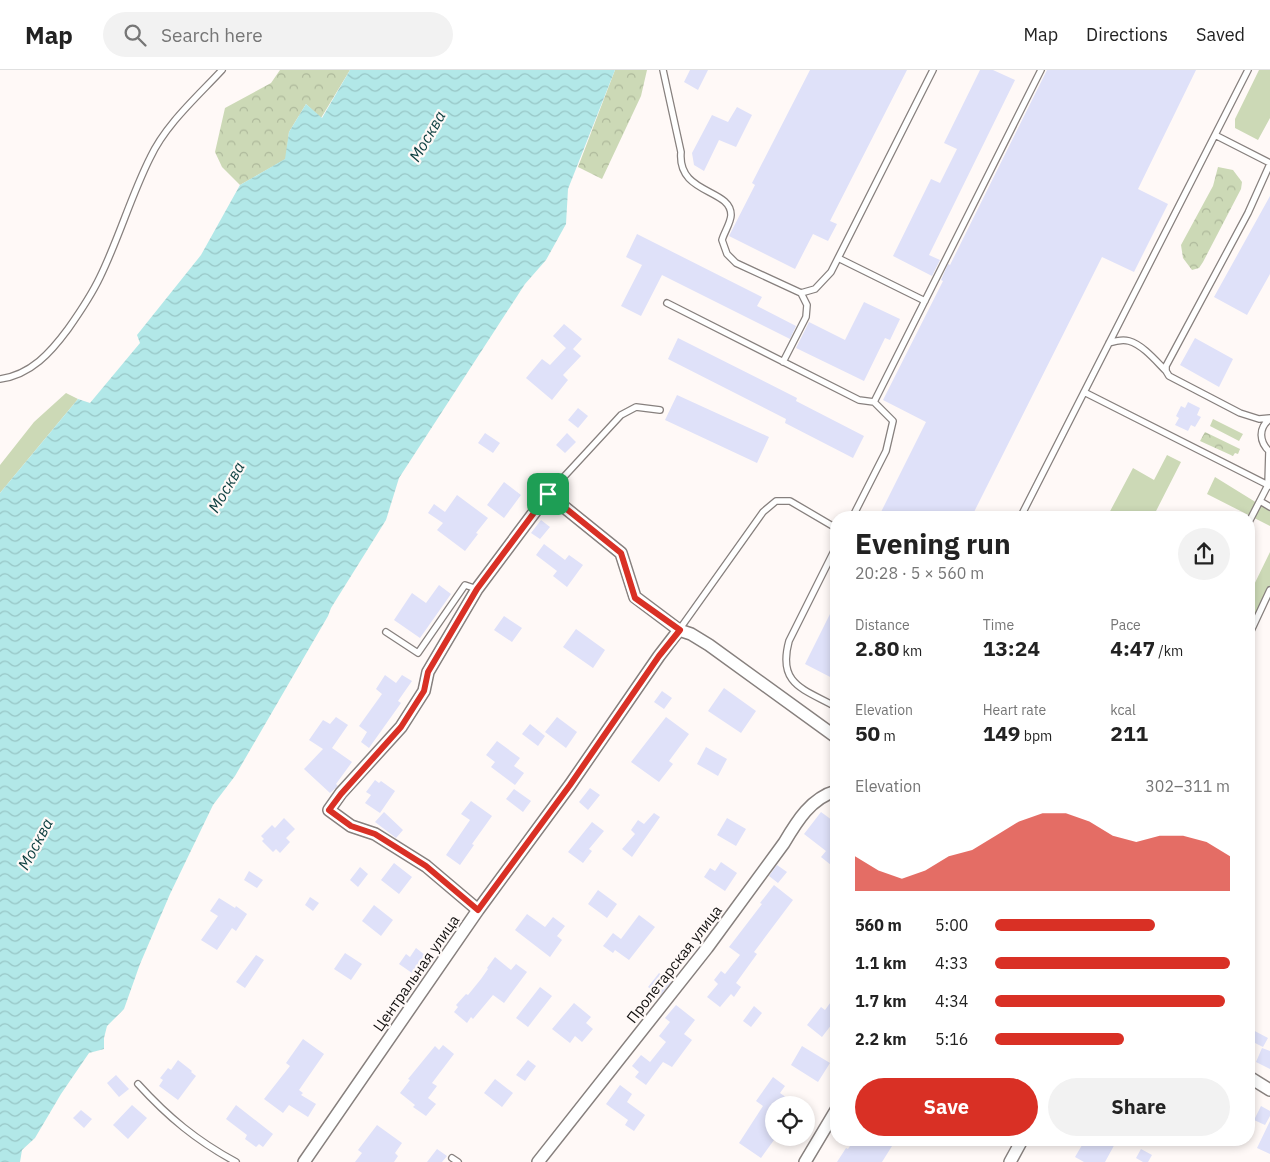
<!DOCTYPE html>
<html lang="en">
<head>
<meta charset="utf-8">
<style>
  body { margin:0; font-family:"IBM Plex Sans",sans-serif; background:#f2f2f2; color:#222; height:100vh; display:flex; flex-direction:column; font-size:19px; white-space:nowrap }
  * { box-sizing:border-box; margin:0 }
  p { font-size:16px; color:#767676 }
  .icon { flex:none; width:28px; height:28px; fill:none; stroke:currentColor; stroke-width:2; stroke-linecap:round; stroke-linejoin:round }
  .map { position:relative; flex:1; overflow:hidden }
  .sheet { position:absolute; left:830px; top:441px; width:425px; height:635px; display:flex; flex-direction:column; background:#fff; border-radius:20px; box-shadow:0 2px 8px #0003 }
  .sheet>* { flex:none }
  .tools { position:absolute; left:765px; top:1026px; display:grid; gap:10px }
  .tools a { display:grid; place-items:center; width:50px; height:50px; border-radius:50%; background:#fff; box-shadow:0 2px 8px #0003; font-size:25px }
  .pin { position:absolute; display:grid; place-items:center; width:42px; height:42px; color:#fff; margin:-21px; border-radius:10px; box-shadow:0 2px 8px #0006 }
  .round { display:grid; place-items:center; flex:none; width:52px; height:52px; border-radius:26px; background:#f2f2f2 }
  .head { display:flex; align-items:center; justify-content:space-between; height:85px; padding:0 25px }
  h1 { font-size:28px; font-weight:700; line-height:38px }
  .figures { display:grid; grid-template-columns:repeat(3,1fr); gap:8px; height:85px; padding:5px 25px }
  .figures div { display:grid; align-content:center }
  .figures b { font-size:21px; font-weight:700 }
  .figures small { font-size:14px; font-weight:400 }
  .figures p { font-size:14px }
  .chart { height:140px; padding:10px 25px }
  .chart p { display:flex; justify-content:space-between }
  .chart svg { width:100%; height:90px; margin-top:5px; fill:#d93025; opacity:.7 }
  .button { display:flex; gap:10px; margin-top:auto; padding:10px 25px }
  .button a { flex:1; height:58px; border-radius:30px; background:#d93025; color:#fff; font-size:20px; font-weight:700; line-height:58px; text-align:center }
  .button a+a { background:#f2f2f2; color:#222 }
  ul { padding:0 25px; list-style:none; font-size:16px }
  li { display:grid; grid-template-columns:80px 60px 1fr; align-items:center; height:38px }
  li i { height:12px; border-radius:6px; background:#d93025 }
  header { display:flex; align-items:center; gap:30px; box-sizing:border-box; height:70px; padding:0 25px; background:#fff; border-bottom:1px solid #e0e0e0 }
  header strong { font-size:24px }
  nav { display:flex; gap:28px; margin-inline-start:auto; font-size:18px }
  .search { width:350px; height:45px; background:#f2f2f2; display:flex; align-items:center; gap:12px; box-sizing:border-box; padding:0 18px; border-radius:28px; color:#767676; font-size:19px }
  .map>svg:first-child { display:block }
  .grass { fill:#ccd9b6 }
  .forest { fill:url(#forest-crowns) }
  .water { fill:url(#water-waves) }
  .building { fill:#dfe1f9 }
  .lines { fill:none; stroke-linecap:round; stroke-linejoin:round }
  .lane-casing { stroke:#87807e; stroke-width:8 }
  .street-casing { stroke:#87807e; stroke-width:14 }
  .lane { stroke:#fff; stroke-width:5.5 }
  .street { stroke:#fff; stroke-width:11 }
  .route-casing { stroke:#fff; stroke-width:10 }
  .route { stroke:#d93025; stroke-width:6 }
  .labels { text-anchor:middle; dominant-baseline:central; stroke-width:4.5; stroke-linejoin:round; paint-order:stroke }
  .street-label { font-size:15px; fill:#131110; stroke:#fff9f7 }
  .water-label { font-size:16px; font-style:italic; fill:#0c3e3f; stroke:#fff9f7 }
</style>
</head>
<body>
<header>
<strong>Map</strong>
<div class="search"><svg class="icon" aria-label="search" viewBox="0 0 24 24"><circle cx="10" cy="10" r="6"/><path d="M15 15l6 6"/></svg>Search here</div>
<nav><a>Map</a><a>Directions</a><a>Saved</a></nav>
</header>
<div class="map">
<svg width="1270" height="1092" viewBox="0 0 1270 1092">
  <defs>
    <pattern id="forest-crowns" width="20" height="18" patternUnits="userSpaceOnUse" patternTransform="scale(1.25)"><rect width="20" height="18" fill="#ccd9b6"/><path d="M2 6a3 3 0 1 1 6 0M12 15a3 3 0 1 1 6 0" fill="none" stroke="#aeb99b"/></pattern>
    <pattern id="water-waves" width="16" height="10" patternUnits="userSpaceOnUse" patternTransform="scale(1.25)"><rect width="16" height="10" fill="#b2e8e8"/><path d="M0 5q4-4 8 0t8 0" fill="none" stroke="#98c6c6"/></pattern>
  </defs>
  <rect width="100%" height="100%" fill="#fff9f7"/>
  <path class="grass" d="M 1259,0 L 1270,0 L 1270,48 L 1258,70 L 1235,58 L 1235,49 Z
    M 66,323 L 78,329 L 0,423 L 0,395 L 34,352 Z
    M 1213,349 L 1243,364 L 1239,371 L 1210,356 Z
    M 1167,385 L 1181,392 L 1153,447 L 1107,447 L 1133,398 L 1154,410 Z
    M 1215,407 L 1270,441 L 1270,456 L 1207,424 Z
    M 1270,482 L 1270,515 L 1249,560 L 1249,525 Z"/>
  <path class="forest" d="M 280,0 L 350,0 L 321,48 L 306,34 L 289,62 L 286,89 L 240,115 L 222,97 L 215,82 L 225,38 L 271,13 Z
    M 615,0 L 647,0 L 641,26 L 602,109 L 578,97 Z
    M 1218,97 L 1233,100 L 1242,112 L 1241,119 L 1203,192 L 1199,198 L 1192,200 L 1183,188 L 1181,175 L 1213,116 Z
    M 1205,362 L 1240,379 L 1238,384 L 1235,383 L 1233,386 L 1200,371 Z"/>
  <path class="water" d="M 350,0 L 615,0 L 568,119 L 566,154 L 546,190 L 525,214 L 399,408 L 386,450 L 331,538 L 328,546 L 235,706 L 213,735 L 170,824 L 140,894 L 124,939 L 107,956 L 104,968 L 104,979 L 89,983 L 61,1024 L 35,1068 L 22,1080 L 20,1092 L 0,1092 L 0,423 L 78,329 L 90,333 L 140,273 L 137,265 L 201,185 L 240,115 L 285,89 L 289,62 L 306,34 L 322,48 Z"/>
  <path class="building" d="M 690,0 L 708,0 L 698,20 L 684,12 Z
    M 810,0 L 907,0 L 830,151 L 837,154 L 828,171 L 813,164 L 795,199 L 729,166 L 755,115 L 752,113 Z
    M 980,0 L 993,0 L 1015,10 L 929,185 L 940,190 L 932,206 L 893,186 L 931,109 L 940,113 L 957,79 L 944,73 Z
    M 1047,0 L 1196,0 L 1138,119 L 1168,134 L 1134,202 L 1102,187 L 971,448 L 878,448 L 926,352 L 883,330 L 943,211 L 941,210 L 948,194 L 950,195 Z
    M 737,37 L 752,45 L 736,77 L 719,70 L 704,101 L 694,95 L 692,83 L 712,45 L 728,52 Z
    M 1270,126 L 1270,204 L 1247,245 L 1214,227 Z
    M 637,164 L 762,227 L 757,236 L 796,256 L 790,269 L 662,205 L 641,246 L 621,236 L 642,195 L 626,187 Z
    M 864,232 L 900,249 L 890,270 L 885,268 L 864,311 L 796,278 L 809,252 L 845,270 Z
    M 564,254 L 582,269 L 573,279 L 581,286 L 563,305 L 568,310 L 552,330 L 526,308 L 542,289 L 550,295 L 566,278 L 553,266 Z
    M 678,268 L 797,328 L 796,331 L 864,366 L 853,388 L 785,353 L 786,349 L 668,289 Z
    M 1195,268 L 1233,289 L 1219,317 L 1180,295 Z
    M 677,325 L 769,367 L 757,393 L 665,350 Z
    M 1188,332 L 1200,338 L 1197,345 L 1201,347 L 1195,357 L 1191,355 L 1188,361 L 1175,355 L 1179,348 L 1176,346 L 1181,336 L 1185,338 Z
    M 578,338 L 588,346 L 578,358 L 568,350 Z
    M 485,363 L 500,373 L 493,383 L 478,373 Z
    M 567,363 L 576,372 L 565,383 L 556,375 Z
    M 504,412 L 521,425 L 504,448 L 487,435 Z
    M 457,425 L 488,448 L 476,463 L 478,464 L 465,481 L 437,460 L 443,453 L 428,443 L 434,434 L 445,442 Z
    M 541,450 L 550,457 L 540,469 L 531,463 Z
    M 544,474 L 565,490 L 569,485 L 583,495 L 567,517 L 553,506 L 557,501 L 536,485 Z
    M 439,515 L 451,524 L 420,568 L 394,550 L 412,523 L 426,533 Z
    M 836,532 L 836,610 L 805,594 Z
    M 504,546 L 522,558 L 512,572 L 494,560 Z
    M 576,559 L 605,580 L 593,598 L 563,577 Z
    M 385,605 L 396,613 L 402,605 L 412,611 L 398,631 L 401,633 L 369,678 L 361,672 L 367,662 L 359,656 L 382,624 L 376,619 Z
    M 724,618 L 756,641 L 741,663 L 708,641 Z
    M 662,621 L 672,628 L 664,639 L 654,632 Z
    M 336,647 L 348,655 L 332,678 L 352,692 L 336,714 L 338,716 L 330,723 L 304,699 L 323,679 L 309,670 L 323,650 L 330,654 Z
    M 557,647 L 577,662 L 566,678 L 545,662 Z
    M 666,647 L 689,664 L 669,691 L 673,694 L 659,712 L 631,692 Z
    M 530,654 L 545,666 L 538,676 L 522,664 Z
    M 497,671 L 520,688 L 514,696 L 524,703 L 515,715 L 491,697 L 495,692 L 486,685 Z
    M 706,677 L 727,689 L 718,706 L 697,694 Z
    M 375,710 L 379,713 L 381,711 L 395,721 L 380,743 L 365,733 L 371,725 L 366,722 Z
    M 590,718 L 600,725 L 588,740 L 579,732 Z
    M 514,719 L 531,731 L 523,742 L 506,729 Z
    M 471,731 L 492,746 L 472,774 L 474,775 L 460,795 L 446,785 L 470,750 L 461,744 Z
    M 384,742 L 403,760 L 396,768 L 375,752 Z
    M 821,742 L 836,753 L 836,799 L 821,787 L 826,781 L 804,764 Z
    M 654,743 L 660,747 L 632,787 L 622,779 L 635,764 L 631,760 L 638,750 L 644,754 Z
    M 284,748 L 295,759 L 286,768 L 290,772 L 280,783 L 276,779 L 273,782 L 262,771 L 264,769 L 261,766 L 272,755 L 275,758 Z
    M 727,748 L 746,759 L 736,776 L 717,765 Z
    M 592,752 L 604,761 L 589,779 L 592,781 L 583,793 L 568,782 Z
    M 721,792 L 737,803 L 725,821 L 704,807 L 710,798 L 715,801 Z
    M 394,793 L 412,807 L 399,824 L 381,810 Z
    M 777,795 L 787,802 L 778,813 L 769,806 Z
    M 360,797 L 368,804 L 358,817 L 350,810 Z
    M 249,801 L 263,810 L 257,818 L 244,810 Z
    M 774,815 L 793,830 L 754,882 L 757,884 L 736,913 L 741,917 L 734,927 L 731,924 L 720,937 L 707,927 L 718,914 L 714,910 L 721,901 L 725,904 L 740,885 L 729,877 L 762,834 L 760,833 Z
    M 598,820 L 617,834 L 607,848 L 588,834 Z
    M 310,827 L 319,833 L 313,841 L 305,835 Z
    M 219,828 L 235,838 L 236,836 L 247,844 L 236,861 L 232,858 L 217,880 L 201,870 L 218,846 L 210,841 Z
    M 374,835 L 393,850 L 381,866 L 362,851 Z
    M 527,844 L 545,857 L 553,847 L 565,856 L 557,866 L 562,870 L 550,887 L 515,860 Z
    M 639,845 L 655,857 L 629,890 L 615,880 L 613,883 L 603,876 L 613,863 L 621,869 Z
    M 416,878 L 425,885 L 412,903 L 399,894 L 406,884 L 410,887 Z
    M 345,883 L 362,894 L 351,910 L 334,899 Z
    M 256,885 L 264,890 L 245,918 L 236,912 Z
    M 495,887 L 511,900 L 516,894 L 527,902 L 504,933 L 493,925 L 473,949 L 471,947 L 467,953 L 454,942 L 458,937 L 456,935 L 466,924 L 468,925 L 481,909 L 488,899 L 487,898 Z
    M 659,903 L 671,912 L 660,926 L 648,917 Z
    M 540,917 L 552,926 L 528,957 L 516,948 Z
    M 836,925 L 836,958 L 832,954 L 822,967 L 807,955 L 821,937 L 825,940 Z
    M 574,933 L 591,947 L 586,953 L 593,959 L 582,972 L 575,966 L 570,973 L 552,959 Z
    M 676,935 L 695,950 L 684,964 L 692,970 L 672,997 L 663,992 L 646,1015 L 635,1007 L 639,1002 L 632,996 L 641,985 L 650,992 L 666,972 L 659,966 L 670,952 L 665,948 Z
    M 754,936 L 762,943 L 751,957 L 743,951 Z
    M 1249,958 L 1268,968 L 1263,977 L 1249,970 Z
    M 303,969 L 324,984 L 299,1020 L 303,1023 L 301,1025 L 316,1034 L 308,1047 L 289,1035 L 283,1043 L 264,1029 L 290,996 L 286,993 Z
    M 443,975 L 454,984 L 432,1013 L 437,1016 L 428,1028 L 436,1034 L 426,1046 L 413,1037 L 415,1035 L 400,1023 L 410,1010 L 408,1009 L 435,976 L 439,980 Z
    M 802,976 L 830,993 L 818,1012 L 791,995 Z
    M 1262,978 L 1270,981 L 1270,999 L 1256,992 Z
    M 178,990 L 192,1001 L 191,1002 L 196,1006 L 178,1030 L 159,1016 L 163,1010 L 160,1008 L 168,998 L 171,1000 Z
    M 528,990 L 536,996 L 525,1011 L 516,1005 Z
    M 116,1005 L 129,1019 L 119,1027 L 107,1013 Z
    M 773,1007 L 785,1016 L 780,1023 L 797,1035 L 774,1035 L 774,1070 L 761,1088 L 739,1073 L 763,1036 L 756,1031 Z
    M 495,1009 L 513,1023 L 502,1037 L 484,1023 Z
    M 620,1015 L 632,1024 L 627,1032 L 645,1045 L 634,1061 L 625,1055 L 628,1050 L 606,1034 Z
    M 132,1035 L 147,1048 L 128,1069 L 113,1055 Z
    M 236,1035 L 273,1064 L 263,1077 L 259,1074 L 256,1077 L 245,1069 L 247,1065 L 226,1049 Z
    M 1261,1036 L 1270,1041 L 1270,1046 L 1265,1055 L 1254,1050 Z
    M 81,1040 L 92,1049 L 84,1058 L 73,1048 Z
    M 1270,1051 L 1270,1084 L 1257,1078 Z
    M 377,1055 L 402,1073 L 395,1083 L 398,1086 L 394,1092 L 355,1092 L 362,1083 L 358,1080 Z
    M 854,1070 L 883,1070 L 892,1076 L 882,1092 L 837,1092 L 846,1078 L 848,1079 Z
    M 1085,1070 L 1117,1070 L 1105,1092 L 1084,1092 L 1075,1087 Z
    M 437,1079 L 447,1086 L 442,1092 L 427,1092 Z
    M 1141,1079 L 1152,1085 L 1148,1092 L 1143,1092 L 1136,1088 Z"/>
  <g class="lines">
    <g class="lane-casing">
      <path id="lane" d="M 663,0 L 681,82 C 677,125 731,118 731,145 C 731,152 724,163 722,170 L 727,184 L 736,193 L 801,223 L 815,219 L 831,202 L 933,0
        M 1215,65 L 1270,93
        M 1270,94 L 1248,143 L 1166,296 L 1166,301 L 1169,306 L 1240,343 L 1259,349 L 1270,348
        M 838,188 L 925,231
        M 667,233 L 859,330 L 874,332
        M 1109,273 C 1115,271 1122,269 1129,271 C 1143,275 1156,291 1166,301
        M 783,292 L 806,247 L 807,235 L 801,223
        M 0,309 C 31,305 51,282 68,259 C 80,242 91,226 100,207 C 119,168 131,126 150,88 C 166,54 197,27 222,0
        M 1084,322 L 1270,416
        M 1270,349 C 1258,358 1259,372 1270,382
        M 548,424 L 621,345 L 636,337 L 660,340
        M 1260,431 L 1270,437
        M 852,448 L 886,381 L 893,351 L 874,332 L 1041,0
        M 1020,448 L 1248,0
        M 1249,452 L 1268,415 L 1269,381
        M 836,477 L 789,571 C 777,615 804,619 836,637
        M 679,560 L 763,442 L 776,431 L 790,431 L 836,458
        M 386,562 L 418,583 L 465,515 L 477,519
        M 1249,565 L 1270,520
        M 138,1014 C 168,1047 197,1071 236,1092
        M 452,1088 L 458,1092"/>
    </g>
    <g class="street-casing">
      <path id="street" d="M 478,840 L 426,796 L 375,764 L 351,756 L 329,740 L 341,723 L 401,657 L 424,621 L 428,602 L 477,519 L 548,424 L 621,483 L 635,527 L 679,560
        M 1249,1007 L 1270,1020
        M 304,1092 L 478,840 L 570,715 L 659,586 L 679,560 L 691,564 L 709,575 L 836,667
        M 538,1092 L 707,878 L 784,773 C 797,751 811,728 836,721
        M 805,1092 L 836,1040
        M 1010,1092 L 1022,1070"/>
    </g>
    <use href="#lane" class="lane"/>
    <use href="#street" class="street"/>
  </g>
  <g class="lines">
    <g class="route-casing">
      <path id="route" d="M 548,424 L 621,483 L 635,528 L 680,560 L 659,586 L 570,715 L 478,840 L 426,796 L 375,764 L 351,756 L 329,740 L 341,724 L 401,657 L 424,621 L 428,602 L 477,519 Z"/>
    </g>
    <use href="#route" class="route"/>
  </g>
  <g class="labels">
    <g class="street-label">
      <text transform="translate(674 894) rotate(-52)">Пролетарская улица</text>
      <text transform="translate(416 903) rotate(-55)">Центральная улица</text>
    </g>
    <g class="water-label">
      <text transform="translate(427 66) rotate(-60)">Москва</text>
      <text transform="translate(226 417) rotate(-60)">Москва</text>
      <text transform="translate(35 774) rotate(-62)">Москва</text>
    </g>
  </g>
</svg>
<div class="tools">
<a><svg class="icon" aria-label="locate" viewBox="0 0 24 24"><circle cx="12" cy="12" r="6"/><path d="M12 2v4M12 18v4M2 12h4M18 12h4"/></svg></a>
</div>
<div class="pin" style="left:548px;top:424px;background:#1e9e55"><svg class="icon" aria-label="arrive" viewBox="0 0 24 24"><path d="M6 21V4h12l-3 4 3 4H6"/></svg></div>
<section class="sheet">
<div class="head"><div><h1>Evening run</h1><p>20:28 · 5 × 560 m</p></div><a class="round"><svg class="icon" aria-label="share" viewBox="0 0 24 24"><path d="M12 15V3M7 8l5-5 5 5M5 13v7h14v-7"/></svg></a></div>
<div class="figures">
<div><p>Distance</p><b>2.80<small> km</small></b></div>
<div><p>Time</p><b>13:24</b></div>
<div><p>Pace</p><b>4:47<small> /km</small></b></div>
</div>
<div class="figures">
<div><p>Elevation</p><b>50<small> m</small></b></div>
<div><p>Heart rate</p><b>149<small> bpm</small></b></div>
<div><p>kcal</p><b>211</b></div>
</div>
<div class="chart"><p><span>Elevation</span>302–311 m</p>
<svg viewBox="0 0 160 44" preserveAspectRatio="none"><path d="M0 44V27L10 34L20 38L30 34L40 27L50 24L60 17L70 10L80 6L90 6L100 10L110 17L120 20L130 17L140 17L150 20L160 27V44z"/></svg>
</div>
<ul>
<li><b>560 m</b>5:00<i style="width:68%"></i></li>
<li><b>1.1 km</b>4:33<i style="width:100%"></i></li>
<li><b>1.7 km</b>4:34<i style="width:98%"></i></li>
<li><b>2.2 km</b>5:16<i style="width:55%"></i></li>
</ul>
<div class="button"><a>Save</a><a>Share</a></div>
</section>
</div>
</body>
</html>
